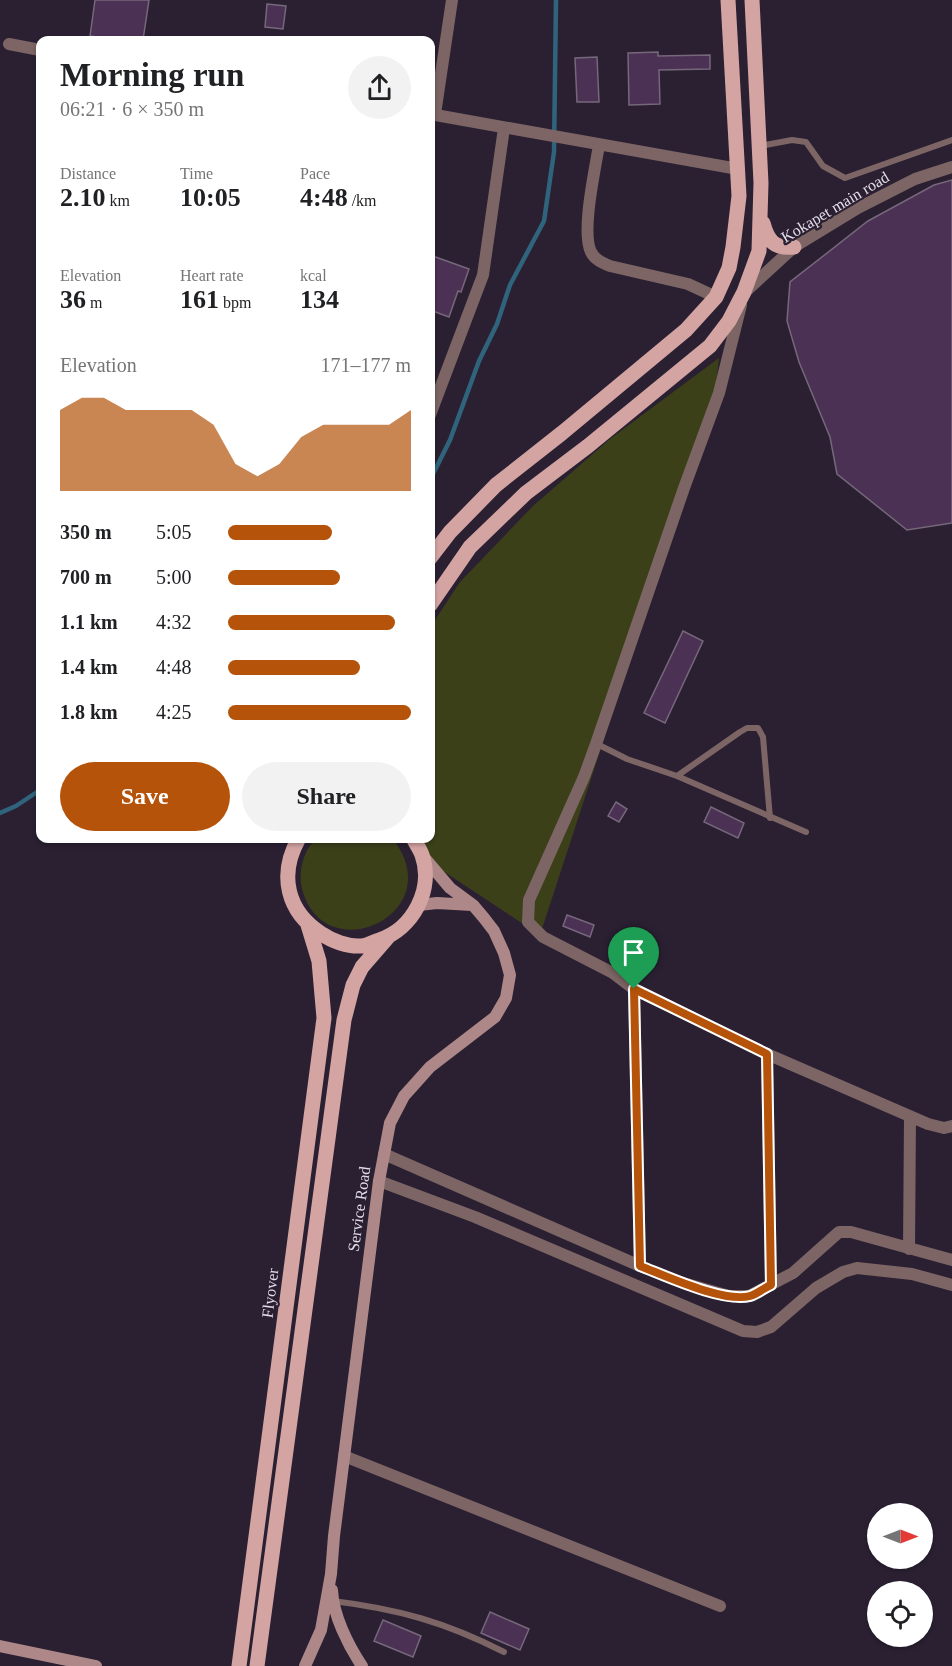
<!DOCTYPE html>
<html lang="en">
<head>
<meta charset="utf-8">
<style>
  body { margin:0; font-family:Georgia,serif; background:#f2f2f2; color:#202124; height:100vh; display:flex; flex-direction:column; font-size:22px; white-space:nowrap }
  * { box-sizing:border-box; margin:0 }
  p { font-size:20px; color:#757577 }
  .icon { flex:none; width:33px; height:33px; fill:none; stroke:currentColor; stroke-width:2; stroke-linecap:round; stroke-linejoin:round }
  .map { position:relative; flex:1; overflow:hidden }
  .drawer { position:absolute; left:36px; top:36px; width:399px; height:807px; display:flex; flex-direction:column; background:#fff; border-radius:12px; box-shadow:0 2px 4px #0004 }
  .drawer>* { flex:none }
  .needle { width:39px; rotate:90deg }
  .fabs { position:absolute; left:867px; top:1503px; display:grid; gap:12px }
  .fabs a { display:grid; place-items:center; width:66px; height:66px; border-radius:50%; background:#fff; box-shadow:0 2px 4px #0004; font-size:30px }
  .pin { position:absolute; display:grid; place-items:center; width:51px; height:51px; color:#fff; margin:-62px -26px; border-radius:50% 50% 50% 0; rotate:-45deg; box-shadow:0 0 6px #0007 }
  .pin .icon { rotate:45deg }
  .round { display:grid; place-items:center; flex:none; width:63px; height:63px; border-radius:32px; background:#f2f2f2 }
  .head { display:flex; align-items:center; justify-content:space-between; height:102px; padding:0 24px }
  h1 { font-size:33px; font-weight:600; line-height:45px }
  .stats { display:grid; grid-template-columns:repeat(3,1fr); gap:9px; height:102px; padding:6px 24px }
  .stats div { display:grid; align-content:center }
  .stats b { font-size:26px; font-weight:600 }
  .stats small { font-size:16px; font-weight:400 }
  .stats p { font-size:16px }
  .chart { height:168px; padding:12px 24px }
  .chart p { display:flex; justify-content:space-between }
  .chart svg { width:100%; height:108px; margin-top:6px; fill:#b45309; opacity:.7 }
  .action { display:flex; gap:12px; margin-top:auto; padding:12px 24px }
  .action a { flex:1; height:69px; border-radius:36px; background:#b45309; color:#fff; font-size:24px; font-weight:600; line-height:69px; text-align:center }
  .action a+a { background:#f2f2f2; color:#202124 }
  ul { padding:0 24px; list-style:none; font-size:20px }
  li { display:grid; grid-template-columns:96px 72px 1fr; align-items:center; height:45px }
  li i { height:15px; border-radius:8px; background:#b45309 }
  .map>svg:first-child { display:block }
  .green { fill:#3c4019 }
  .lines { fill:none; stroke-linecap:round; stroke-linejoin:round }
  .stream { stroke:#2f647c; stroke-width:4.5 }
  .building { fill:#4b3154; stroke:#76677b; stroke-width:1.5 }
  .service { stroke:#7c6564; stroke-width:6 }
  .minor { stroke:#7c6564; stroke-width:12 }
  .tertiary { stroke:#7c6564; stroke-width:12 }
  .secondary { stroke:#ae8888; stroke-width:12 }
  .primary { stroke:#d4a4a3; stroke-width:15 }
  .route-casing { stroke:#fff; stroke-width:12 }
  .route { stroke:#b45309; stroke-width:8 }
  .labels { text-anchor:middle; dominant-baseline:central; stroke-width:4.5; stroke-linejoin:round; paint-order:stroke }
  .street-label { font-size:16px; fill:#e3dde9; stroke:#2a2032 }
</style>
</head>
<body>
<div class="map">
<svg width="952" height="1666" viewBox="0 0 952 1666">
  <rect width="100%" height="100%" fill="#2a2032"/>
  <path class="green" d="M 719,358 L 715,393 L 667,546 L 540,935 L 440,869 L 418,839 L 430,838 L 431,626 L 460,582 L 533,506 L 610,439 Z
    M 316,838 L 393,839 C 451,914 324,972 302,889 C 298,871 303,852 316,838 Z"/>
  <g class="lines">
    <path class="stream" d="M 430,480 L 450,440 L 479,361 L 497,324 L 510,285 L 544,221 L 554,152 L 556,0
      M 0,813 L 16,806 L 40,790"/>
  </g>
  <path class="building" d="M 95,0 L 149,0 L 143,40 L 119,40 L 90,36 Z
    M 267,4 L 286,6 L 283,29 L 265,27 Z
    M 658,52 L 658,56 L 710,55 L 710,69 L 659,70 L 660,104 L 629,105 L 628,53 Z
    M 597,57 L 599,102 L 577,102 L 575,58 Z
    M 952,180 L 952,523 L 907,530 L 837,474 L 830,437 L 799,362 L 787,321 L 790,282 L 868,221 L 934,185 Z
    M 430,255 L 469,269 L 461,292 L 458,291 L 449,317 L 430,310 Z
    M 683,631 L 703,641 L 665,723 L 644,713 Z
    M 616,802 L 627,809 L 619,822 L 608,816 Z
    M 711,807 L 744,823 L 738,838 L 704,822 Z
    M 567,915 L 594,925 L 590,937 L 563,926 Z
    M 490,1612 L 529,1629 L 520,1650 L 481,1633 Z
    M 383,1620 L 421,1636 L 413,1657 L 374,1641 Z"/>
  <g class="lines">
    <path class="service" d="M 760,146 L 792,140 L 806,142 L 823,166 L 845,178 L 952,140
      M 597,744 L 627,759 L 677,776 L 806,832
      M 677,776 L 740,732 L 747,728 L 758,728 L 763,737 L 770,818
      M 333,1601 C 398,1609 445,1622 504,1652"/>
    <path class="minor" d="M 9,44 L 40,50
      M 430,114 L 738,169
      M 435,114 L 452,0
      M 599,145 C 595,170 581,232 591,252 C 595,260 603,263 610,266 L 688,284 L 716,297
      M 741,305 L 719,393 L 684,488 L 596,744 L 584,777 L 529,900 L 528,922 L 543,937 L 613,973 L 634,989 L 767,1054 L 928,1124 L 944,1128 L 952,1126
      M 430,415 L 483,275 L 504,128
      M 634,989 L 640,1266
      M 767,1054 L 771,1285
      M 384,1154 L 640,1266 L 683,1283 L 729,1296 L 749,1296 L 793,1273 L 839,1232 L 851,1232 L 952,1260
      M 379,1181 L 475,1217 L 743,1331 L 757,1332 L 771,1327 L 816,1288 L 843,1272 L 857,1268 L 912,1274 L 952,1285
      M 909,1249 L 910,1116
      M 344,1456 L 720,1606"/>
    <path class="tertiary" d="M 745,292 L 794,247 L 858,208 L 915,179 L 952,167"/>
    <path class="secondary" d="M 419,905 L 437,903 L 472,905
      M 332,1590 C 333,1615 348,1645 362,1666
      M 0,1646 L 96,1666
      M 305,1666 L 321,1630 L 331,1574 L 334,1536 L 379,1181 L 390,1123 L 404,1096 L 430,1067 L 495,1017 L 506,998 L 510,975 L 504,953 L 494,931 L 484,918 L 473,905 L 450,888 L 422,855"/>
    <path class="primary" d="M 763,223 C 768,241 774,249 794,247
      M 430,558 L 450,532 L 496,485 L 562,433 L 686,330 L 716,297 L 729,268 L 733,247 L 739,196 L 728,0
      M 430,605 L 470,547 L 526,493 L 588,446 L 710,346 L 729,321 L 744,292 L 759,251 L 761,183 L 752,0
      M 299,838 C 278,875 287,912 322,934 C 332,941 348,947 361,946 C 367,946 373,942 379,940 C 413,929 434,889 422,855 C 420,849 416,844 413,838
      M 239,1666 L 324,1018 L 319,961 L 308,925
      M 257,1666 L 344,1020 L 353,985 L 362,967 L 388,937"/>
  </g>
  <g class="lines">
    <g class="route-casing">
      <path id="route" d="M 634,989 L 767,1054 L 771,1285 C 764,1288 757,1294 750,1296 C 724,1303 666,1276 640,1266 Z"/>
    </g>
    <use href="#route" class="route"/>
  </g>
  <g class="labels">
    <g class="street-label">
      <text transform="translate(835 207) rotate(-31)">Kokapet main road</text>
      <text transform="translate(359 1209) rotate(-82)">Service Road</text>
      <text transform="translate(270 1293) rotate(-83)">Flyover</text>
    </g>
  </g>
</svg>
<div class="fabs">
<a><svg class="needle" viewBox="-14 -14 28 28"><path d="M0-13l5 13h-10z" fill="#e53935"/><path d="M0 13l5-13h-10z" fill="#757577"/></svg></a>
<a><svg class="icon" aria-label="locate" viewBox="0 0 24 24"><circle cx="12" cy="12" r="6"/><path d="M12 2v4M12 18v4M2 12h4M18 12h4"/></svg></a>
</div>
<div class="pin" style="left:634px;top:989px;background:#1e9e55"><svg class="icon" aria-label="arrive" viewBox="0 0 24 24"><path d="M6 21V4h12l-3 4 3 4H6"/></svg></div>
<section class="drawer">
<div class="head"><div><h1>Morning run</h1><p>06:21 · 6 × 350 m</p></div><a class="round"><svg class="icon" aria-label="share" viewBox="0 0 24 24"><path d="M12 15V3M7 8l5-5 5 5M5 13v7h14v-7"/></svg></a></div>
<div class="stats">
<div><p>Distance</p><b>2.10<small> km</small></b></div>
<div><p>Time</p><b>10:05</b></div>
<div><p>Pace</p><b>4:48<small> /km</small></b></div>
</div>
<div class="stats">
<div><p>Elevation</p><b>36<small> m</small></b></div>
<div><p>Heart rate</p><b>161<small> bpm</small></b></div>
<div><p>kcal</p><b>134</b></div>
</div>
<div class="chart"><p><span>Elevation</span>171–177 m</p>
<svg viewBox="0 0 160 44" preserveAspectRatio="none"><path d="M0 44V11L10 6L20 6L30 11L40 11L50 11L60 11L70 17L80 33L90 38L100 33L110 22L120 17L130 17L140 17L150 17L160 11V44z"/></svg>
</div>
<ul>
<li><b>350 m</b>5:05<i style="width:57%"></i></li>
<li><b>700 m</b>5:00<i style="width:61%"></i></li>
<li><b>1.1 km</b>4:32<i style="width:91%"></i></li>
<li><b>1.4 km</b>4:48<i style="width:72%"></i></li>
<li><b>1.8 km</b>4:25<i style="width:100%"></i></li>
</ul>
<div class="action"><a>Save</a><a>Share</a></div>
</section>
</div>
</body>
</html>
